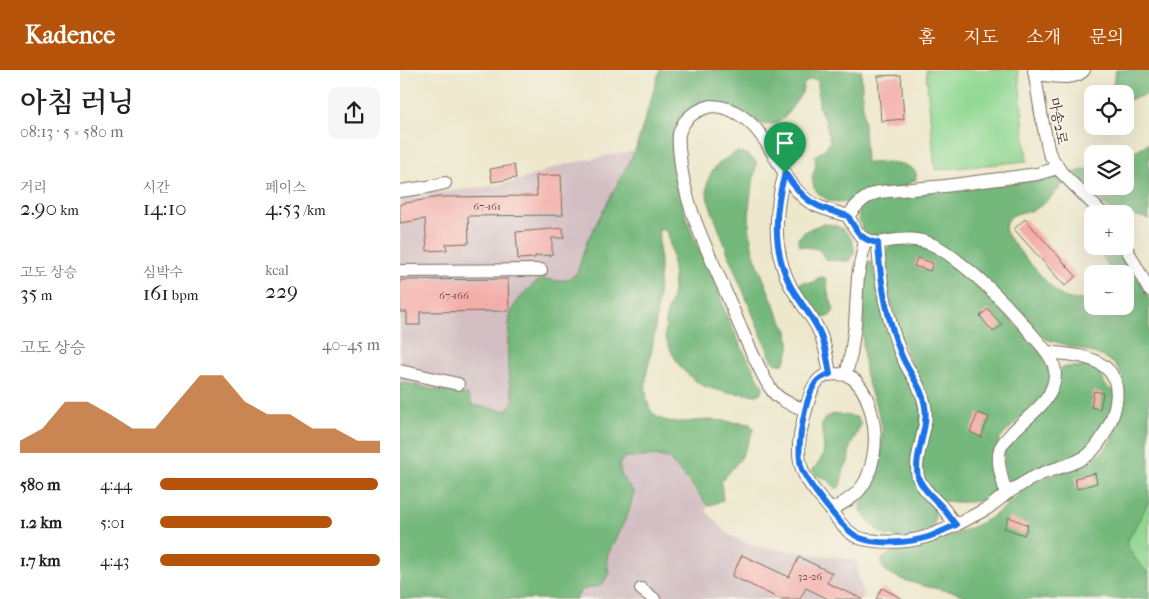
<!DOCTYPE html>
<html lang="ko">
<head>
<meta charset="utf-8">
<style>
  body { margin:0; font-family:"IM FELL French Canon","Noto Serif KR",serif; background:#f6f6f6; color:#202124; height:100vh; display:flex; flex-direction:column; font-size:19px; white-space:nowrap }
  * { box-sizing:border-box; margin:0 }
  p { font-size:16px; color:#757577 }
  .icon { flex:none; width:28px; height:28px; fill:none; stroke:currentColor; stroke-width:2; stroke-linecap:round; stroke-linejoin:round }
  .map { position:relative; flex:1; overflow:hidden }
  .sheet { display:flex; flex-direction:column; background:#fff; width:400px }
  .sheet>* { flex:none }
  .controls { position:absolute; left:684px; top:15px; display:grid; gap:10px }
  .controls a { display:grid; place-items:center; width:50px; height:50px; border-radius:10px; background:#fff; box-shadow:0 5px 20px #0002; font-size:25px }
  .pin { position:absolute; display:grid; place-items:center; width:42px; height:42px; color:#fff; margin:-51px -21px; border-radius:50% 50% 50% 0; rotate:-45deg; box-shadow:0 0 5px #0007 }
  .pin .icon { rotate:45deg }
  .round { display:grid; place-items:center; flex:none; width:52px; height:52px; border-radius:10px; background:#f6f6f6 }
  .headline { display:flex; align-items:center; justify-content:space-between; height:85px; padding:0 20px }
  h1 { font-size:28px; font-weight:600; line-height:38px }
  .stats { display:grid; grid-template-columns:repeat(3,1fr); gap:8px; height:85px; padding:5px 20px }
  .stats div { display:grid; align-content:center }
  .stats b { font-size:21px; font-weight:600 }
  .stats small { font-size:14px; font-weight:400 }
  .stats p { font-size:14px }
  .chart { height:140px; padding:10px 20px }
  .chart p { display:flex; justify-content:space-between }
  .chart svg { width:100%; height:90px; margin-top:5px; fill:#b45309; opacity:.7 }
  ul { padding:0 20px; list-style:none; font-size:16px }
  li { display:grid; grid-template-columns:80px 60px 1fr; align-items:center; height:38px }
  li i { height:12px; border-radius:6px; background:#b45309 }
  header { display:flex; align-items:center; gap:30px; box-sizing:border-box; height:70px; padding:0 25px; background:#b45309; color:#fff }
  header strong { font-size:24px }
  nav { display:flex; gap:28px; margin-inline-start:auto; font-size:18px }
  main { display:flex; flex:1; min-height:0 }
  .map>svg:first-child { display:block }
  .industrial { fill:#d2bec3 }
  .green { fill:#90d892; stroke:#668158 }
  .forest { fill:#74b87c; stroke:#58714d }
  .building { fill:#f4aeaa }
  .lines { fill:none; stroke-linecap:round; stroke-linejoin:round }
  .minor-casing { stroke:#796c5b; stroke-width:14 }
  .minor { stroke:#fff; stroke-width:12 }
  .route-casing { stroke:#fff; stroke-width:10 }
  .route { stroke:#1a73e8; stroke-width:6 }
  .labels { text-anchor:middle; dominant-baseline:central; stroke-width:4; stroke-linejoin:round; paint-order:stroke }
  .number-label { font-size:11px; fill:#694b41 }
  .street-label { font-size:14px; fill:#3b2a1e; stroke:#f7f3e8 }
</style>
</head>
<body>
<header>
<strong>Kadence</strong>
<nav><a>홈</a><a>지도</a><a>소개</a><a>문의</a></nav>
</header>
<main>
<section class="sheet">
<div class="headline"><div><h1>아침 러닝</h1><p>08:13 · 5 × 580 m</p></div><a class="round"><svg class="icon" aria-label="share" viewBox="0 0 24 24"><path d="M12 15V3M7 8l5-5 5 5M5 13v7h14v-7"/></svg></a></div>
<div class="stats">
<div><p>거리</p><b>2.90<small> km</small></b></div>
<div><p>시간</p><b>14:10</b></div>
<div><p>페이스</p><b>4:53<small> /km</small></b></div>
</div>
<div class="stats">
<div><p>고도 상승</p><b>35<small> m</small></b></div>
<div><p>심박수</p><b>161<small> bpm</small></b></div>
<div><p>kcal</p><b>229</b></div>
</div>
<div class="chart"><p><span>고도 상승</span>40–45 m</p>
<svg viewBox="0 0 160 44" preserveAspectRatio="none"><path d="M0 44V38L10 32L20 19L30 19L40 25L50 32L60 32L70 19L80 6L90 6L100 19L110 25L120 25L130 32L140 32L150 38L160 38V44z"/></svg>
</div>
<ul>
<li><b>580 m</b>4:44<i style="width:99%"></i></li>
<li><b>1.2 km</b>5:01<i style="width:78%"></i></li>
<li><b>1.7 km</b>4:43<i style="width:100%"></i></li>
</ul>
</section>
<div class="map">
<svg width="749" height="529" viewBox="0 0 749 529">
  <rect width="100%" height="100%" fill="#f7f3e8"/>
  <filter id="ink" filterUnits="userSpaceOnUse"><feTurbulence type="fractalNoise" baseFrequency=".02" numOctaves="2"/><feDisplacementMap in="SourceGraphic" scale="10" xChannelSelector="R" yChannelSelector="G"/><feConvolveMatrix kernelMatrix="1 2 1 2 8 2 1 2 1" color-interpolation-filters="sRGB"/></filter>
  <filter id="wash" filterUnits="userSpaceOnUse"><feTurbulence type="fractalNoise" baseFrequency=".0096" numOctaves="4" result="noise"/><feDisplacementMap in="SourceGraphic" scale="20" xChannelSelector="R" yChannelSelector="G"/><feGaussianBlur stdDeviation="1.12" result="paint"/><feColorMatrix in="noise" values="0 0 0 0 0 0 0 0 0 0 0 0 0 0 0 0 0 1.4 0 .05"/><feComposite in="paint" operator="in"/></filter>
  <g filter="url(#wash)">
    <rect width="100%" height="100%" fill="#ede7cb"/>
    <path class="industrial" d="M 235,81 L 187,171 L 177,203 L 169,209 L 158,211 L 141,209 L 131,216 L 120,227 L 111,242 L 107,284 L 109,310 L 114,329 L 107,342 L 72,335 L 29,319 L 0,312 L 0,129 L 30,124 L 99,115 L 123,109 L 158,96 L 210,85 Z
      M 254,385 L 268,388 L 308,436 L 306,441 L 328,464 L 339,470 L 354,476 L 456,490 L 463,527 L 465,529 L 176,529 L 181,520 L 202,515 L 208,484 L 228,444 L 234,422 L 222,407 L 219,395 L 224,387 L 242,387 Z"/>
    <path class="green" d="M 526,0 L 618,0 L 627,91 L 535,100 Z
      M 749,431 L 749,504 L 737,491 L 726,474 Z"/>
    <path class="forest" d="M 260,0 L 461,0 L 466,93 C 483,93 503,89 516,102 L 516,109 L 509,114 L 453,133 L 430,131 L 420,125 L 414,118 L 412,108 L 416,95 L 415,86 L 424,80 L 430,72 L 426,52 L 419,38 L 418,10 L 410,9 L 404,14 L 402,23 L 385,47 L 377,53 L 366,55 L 358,53 L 350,47 L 295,37 C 291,40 285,42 282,45 C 259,68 284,145 295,171 C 301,184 308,196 314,209 C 319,220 321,233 326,245 C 337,270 350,293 363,317 L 362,322 L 357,325 L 325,322 L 306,317 L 294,310 L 281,298 L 272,283 L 265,267 L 266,246 L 272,228 L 274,211 L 272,184 L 267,161 L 259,159 C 258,172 260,185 260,197 C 259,220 257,243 254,266 C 252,285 244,303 246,322 C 246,332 250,343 259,348 C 274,356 293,350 308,350 C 322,350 336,353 350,354 L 354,359 L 341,388 L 321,412 L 323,430 L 308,436 L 290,413 L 268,388 L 254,385 L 242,387 L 224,387 L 219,395 L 222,407 L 234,422 L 228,444 L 208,484 L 207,492 L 209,503 L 202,515 L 181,520 L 176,529 L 0,529 L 0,312 L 29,319 L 68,325 L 72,335 L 107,341 L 114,329 C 112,323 110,316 109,310 C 107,298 107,249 112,240 C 119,227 129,217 141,209 L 158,211 L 169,209 L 177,203 L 187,171 L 235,81 Z
      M 716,0 L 749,0 L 749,24 L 725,31 L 725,24 L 715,24 L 713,18 L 713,14 Z
      M 749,73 L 749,149 L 710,140 L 672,103 L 692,98 L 692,116 L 725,116 L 725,87 Z
      M 338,82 C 346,83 350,86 356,92 C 356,104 351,117 350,130 C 348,148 349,169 355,187 C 362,206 370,225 378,244 C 382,252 388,260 389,269 C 390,278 388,286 383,294 C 376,295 374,293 371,288 L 334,199 L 308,130 C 303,105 316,92 338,82 Z
      M 658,107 L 662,110 L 663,113 L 661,117 C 654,124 641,138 631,141 C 623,143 613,142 607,151 C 605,154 605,159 606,162 C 610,172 653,221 662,226 C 671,231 683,230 692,229 L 692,236 L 725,236 L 725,204 L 712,204 L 698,176 L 720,176 L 749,229 L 749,431 L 726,474 L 737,491 L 749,504 L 749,529 L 572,529 C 564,526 556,522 549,521 C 535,519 487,509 482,496 C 481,493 482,491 483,488 C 498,477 519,475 537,470 C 546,468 554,465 562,461 C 574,457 586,451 596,444 C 611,433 624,416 642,409 C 661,401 682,399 698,386 C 705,379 713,370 714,360 L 712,359 L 698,360 L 694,369 L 688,376 L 678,384 L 614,411 L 610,411 L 607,410 L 605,404 L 604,382 L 624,358 L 660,299 C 666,296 673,297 680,297 C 684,297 691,295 695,297 C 707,303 697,321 722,322 C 729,293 701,285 680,279 C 670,276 659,273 649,270 L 643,267 L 582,206 L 498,164 L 476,165 L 471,165 L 466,163 L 462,159 L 459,149 L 459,142 L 462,136 L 481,126 L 607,114 Z
      M 422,154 C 429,154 436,155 442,159 C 452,165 459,183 449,191 L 428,190 L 424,188 L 420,180 C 413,177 405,178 399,175 L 398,169 C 403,161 413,157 422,154 Z
      M 494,175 L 519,176 L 534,180 L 582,216 L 639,281 L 648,297 L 650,306 L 644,325 L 599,369 C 598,381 600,410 595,420 C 587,436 557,432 543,431 L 535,439 L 535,450 L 534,457 L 528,462 L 508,468 L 485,465 L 478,461 L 466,447 L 461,440 L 460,432 L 473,412 L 476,404 L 481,388 L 482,375 L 482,356 L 480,347 L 471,322 L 465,303 L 463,276 L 464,202 L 466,194 L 472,192 L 484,253 L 488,268 L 493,281 L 516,323 L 528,363 L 509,288 L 501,269 L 489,224 L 485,190 L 486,182 L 488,178 Z
      M 423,207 L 426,209 L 428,223 L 434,240 C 423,262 405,228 398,218 L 399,214 L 403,212 L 412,213 L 418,208 Z
      M 437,344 L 456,347 L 459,350 L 461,355 L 450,377 L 448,393 L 444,398 L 440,416 L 437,419 C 433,416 432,413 427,410 C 422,406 416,407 412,401 C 416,395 421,392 423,384 C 428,370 410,347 437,344 Z"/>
    <g id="blocks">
      <path class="building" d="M 501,5 L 504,49 L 481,51 L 478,6 Z
        M 114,95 L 116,108 L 92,112 L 90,99 Z
        M 161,105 L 163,145 L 68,146 L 69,173 L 46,174 L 47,180 L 27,181 L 25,149 L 0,153 L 0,134 L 39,127 L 137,126 L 136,106 Z
        M 625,149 L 676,206 L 665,216 L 614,159 Z
        M 163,158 L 164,168 L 152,168 L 152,185 L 135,186 L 135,188 L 118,189 L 116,162 Z
        M 517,188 L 533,193 L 530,201 L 514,196 Z
        M 108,209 L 109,241 L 20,242 L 20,255 L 7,255 L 7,242 L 0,242 L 0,210 Z
        M 588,239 L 602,255 L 593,262 L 580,246 Z
        M 694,321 L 703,323 L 700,339 L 691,337 Z
        M 578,343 L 589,347 L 581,367 L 570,362 Z
        M 695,403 L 697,413 L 677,419 L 675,408 Z
        M 609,447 L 628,455 L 624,465 L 604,458 Z
        M 342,485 L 389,507 L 399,487 L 432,503 L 427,513 L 463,529 L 428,529 L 406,518 L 400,529 L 380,529 L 332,506 Z
        M 482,518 L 503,529 L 476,529 Z"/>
    </g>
  </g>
  <g filter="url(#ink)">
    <use href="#blocks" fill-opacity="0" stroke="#796c5b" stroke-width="1"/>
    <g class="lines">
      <g class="minor-casing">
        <path id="minor" d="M 634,0 L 642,49 L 649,83 L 661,102 L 703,144
          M 635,4 C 648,5 675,12 684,0
          M 311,36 C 322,36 331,39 340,45 C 371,65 377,102 403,127 C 415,138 433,141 448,146 C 457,162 459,170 478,173 C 480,210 487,249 501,284 C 508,302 522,316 525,336 C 529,359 513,386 518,407 C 522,419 534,428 542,437 C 547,443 551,449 556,455 C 526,468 510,474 477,471 C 469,470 461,470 455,466 C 445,460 437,450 431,440 C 441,434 454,428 461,418 C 469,408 472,395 474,382 C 477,361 471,322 452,308 C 447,304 440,304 434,304 C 427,305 421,306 417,312 C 410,319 409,331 406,340 C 393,335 379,331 371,319 C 366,312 362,303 358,295 C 346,272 336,247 326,223 C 307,178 284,136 280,87 C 279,79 278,72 279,64 C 283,48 296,40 311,36 Z
          M 385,103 C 374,141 372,179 390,215 C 398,230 409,242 417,257 C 425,272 427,288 430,304
          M 0,121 L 28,117 L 45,113
          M 448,146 C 457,134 465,126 479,122 L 545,116 L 637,104 L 658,98
          M 478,173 C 496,169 514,167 531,174 C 542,178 551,186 560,193 C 586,213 609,237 630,262 C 637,271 646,279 651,289 C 654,294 655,299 655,304 C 654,332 628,345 611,364 C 607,369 602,373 600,379 C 596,393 603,411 606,424 L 588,438 L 556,455
          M 725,176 L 749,220
          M 0,201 L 141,200
          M 0,301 L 58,314
          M 446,305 L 451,284 L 455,255 L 458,206 L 465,170
          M 406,340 C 400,361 394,385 405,406 C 411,418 422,429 431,440
          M 606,424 C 619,416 631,407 646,402 C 660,397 676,394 688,385 C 708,368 731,317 705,297 C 690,285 666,284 647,282
          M 241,519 L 254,529"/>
      </g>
      <use href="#minor" class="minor"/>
    </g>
  </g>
  <g class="lines" filter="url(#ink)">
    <g class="route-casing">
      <path id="route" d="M 385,103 C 406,134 414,136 448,146 C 457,161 460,170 478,173 C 480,210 487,249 501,284 C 508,302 522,316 525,336 C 529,359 513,386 518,407 C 522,419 534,428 542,437 C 547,443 551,449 556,455 C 546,459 537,464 528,467 C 509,473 478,475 460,468 C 445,463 405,411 401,396 C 396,377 405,326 417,311 C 421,307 425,306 430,304 C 427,288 425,271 417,257 C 409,242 398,230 390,215 C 372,179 374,141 385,103 Z"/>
    </g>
    <use href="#route" class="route"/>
  </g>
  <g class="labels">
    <g class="number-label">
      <text x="87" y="136">67-161</text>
      <text x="54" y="225">67-166</text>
      <text x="410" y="506">32-26</text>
    </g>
    <g class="street-label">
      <text transform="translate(658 51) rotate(79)">마송2로</text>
    </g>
  </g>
</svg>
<div class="controls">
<a><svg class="icon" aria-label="locate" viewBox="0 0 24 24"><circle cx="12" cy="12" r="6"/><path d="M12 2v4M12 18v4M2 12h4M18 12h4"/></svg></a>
<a><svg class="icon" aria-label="layers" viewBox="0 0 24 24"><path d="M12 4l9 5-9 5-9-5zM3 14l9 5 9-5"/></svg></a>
<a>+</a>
<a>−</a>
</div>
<div class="pin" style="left:385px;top:103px;background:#1e9e55"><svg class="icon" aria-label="arrive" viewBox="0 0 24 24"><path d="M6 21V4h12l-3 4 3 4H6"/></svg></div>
</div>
</main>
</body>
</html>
